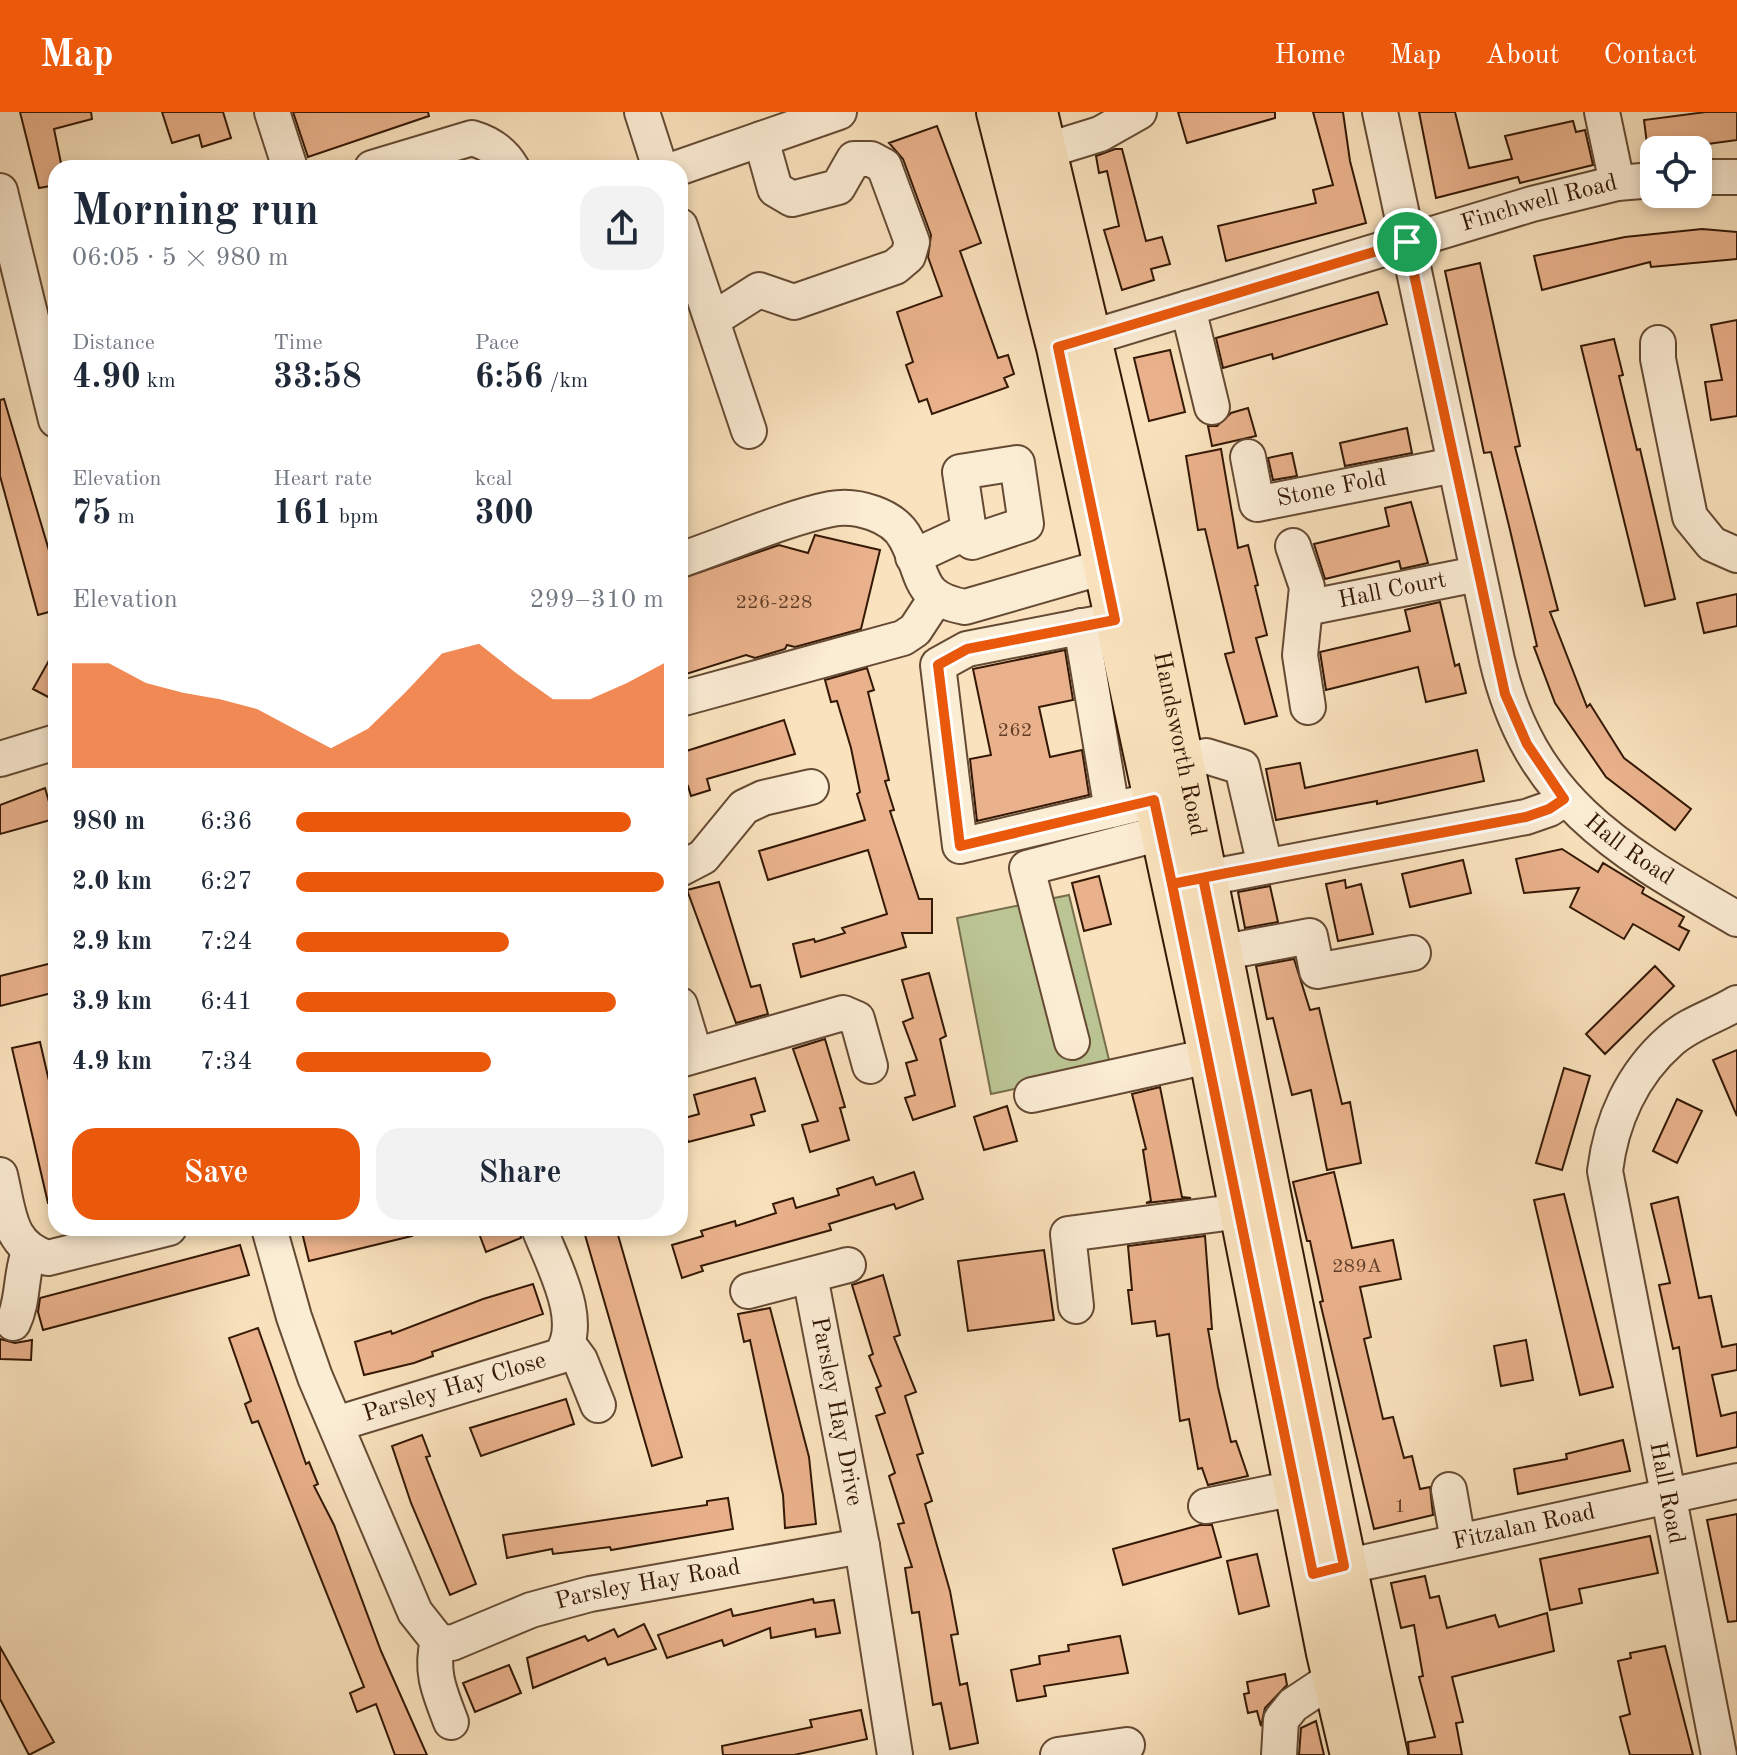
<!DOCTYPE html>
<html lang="en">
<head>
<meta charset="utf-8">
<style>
  body { margin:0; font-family:"Old Standard TT",serif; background:#f2f2f3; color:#1f2937; height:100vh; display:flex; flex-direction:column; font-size:30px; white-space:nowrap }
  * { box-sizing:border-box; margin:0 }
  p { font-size:26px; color:#747a83 }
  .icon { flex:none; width:44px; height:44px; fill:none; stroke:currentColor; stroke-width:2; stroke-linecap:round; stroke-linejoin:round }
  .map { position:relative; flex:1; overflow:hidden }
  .side { position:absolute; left:48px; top:48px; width:640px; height:1076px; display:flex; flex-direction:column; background:#fff; border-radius:24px; box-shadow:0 4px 12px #0003 }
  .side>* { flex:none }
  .buttons { position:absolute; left:1640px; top:24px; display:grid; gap:16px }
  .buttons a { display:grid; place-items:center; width:72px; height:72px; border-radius:16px; background:#fff; box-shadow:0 4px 12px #0003; font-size:40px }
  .pin { position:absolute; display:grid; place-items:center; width:68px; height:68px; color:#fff; margin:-34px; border:4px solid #fff; border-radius:50%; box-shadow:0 2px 8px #0007 }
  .round { display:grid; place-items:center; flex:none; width:84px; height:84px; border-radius:24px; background:#f2f2f3 }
  .head { display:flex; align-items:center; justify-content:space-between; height:136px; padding:0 24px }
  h1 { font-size:44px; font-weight:700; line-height:60px }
  .figures { display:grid; grid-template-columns:repeat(3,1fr); gap:12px; height:136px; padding:8px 24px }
  .figures div { display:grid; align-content:center }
  .figures b { font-size:34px; font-weight:700 }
  .figures small { font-size:22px; font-weight:400 }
  .figures p { font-size:22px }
  .chart { height:224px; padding:16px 24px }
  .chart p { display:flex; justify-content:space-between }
  .chart svg { width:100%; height:144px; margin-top:8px; fill:#ea580c; opacity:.7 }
  .primary-button { display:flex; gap:16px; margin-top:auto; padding:16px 24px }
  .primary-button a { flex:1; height:92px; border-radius:24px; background:#ea580c; color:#fff; font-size:32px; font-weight:700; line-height:92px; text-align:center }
  .primary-button a+a { background:#f2f2f3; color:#1f2937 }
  ul { padding:0 24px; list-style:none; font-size:26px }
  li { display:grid; grid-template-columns:128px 96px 1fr; align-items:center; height:60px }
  li i { height:20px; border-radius:10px; background:#ea580c }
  header { display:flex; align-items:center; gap:48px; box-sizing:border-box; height:112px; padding:0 40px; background:#ea580c; color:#fff }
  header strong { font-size:38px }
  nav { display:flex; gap:44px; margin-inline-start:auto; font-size:28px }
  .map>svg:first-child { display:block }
  .green { fill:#bbc493; stroke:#786e4c; stroke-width:2 }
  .building { fill:#eab28c; stroke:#341805; stroke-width:2 }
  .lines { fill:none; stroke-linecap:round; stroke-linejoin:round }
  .minor-casing { stroke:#654a33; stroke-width:38 }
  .major-casing { stroke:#341805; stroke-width:46 }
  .minor { stroke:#fbecd4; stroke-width:34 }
  .major { stroke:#f9e2bd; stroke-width:42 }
  .route-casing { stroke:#fff; stroke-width:16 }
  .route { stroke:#ea580c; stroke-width:10 }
  .labels { text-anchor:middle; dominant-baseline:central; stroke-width:7; stroke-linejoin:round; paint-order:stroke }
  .number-label { font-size:20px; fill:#623e27 }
  .street-label { font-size:24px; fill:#341805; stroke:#fbecd4 }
</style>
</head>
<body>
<header>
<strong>Map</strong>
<nav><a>Home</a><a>Map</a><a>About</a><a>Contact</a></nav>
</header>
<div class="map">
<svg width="1737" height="1643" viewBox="0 0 1737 1643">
  <rect width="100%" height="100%" fill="#f9e2bd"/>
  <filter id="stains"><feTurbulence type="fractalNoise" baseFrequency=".0025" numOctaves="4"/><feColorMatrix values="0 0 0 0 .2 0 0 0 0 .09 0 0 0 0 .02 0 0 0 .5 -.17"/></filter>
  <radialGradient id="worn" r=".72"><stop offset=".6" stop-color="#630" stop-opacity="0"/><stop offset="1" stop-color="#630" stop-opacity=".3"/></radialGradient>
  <path class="green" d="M 1069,783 L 1111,956 L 991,982 L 957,806 Z"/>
  <path class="building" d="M 20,0 L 91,0 L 92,7 L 54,17 L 62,56 L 56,56 L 56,73 L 39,76 Z
    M 162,0 L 223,0 L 231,26 L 202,35 L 199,23 L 172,31 Z
    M 293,0 L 428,0 L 429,4 L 308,45 Z
    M 1178,0 L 1275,0 L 1275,6 L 1187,31 Z
    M 1313,0 L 1343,0 L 1350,49 L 1366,111 L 1226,149 L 1218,114 L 1316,91 L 1313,78 L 1333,73 Z
    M 1419,0 L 1455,0 L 1469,56 L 1512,47 L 1505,24 L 1573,9 L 1576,20 L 1585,18 L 1593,53 L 1520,71 L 1518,65 L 1436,86 Z
    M 1706,0 L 1737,0 L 1737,28 L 1648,40 L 1644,8 Z
    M 937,14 L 981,131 L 960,139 L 998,246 L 1008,243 L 1014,262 L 1004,266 L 1008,275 L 932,302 L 927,287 L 919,290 L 906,253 L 913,250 L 897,200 L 942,184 L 928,145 L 931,123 L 903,47 L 889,31 Z
    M 1115,37 L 1122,37 L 1146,129 L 1162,125 L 1170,152 L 1151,157 L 1154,168 L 1122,178 L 1104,118 L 1119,114 L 1107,59 L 1099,61 L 1096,44 Z
    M 1702,117 L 1737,120 L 1737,147 L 1651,155 L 1650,150 L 1542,178 L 1534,144 L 1625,125 Z
    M 1480,151 L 1520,334 L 1515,335 L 1558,498 L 1550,500 L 1587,595 L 1590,592 L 1624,646 L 1691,697 L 1675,718 L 1606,665 L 1555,591 L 1534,535 L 1537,534 L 1510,418 L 1491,340 L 1484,341 L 1445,159 Z
    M 1378,180 L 1387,212 L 1273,247 L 1272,242 L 1223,256 L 1216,226 Z
    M 1737,208 L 1737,304 L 1711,308 L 1705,270 L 1722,268 L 1711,213 Z
    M 1614,227 L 1623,263 L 1619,264 L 1637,338 L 1640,337 L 1675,487 L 1645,494 L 1581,234 Z
    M 1170,238 L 1185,300 L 1149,309 L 1134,246 Z
    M 4,287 L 56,462 L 56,498 L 38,503 L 0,364 L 0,288 Z
    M 1248,296 L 1256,324 L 1212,334 L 1208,314 L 1217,314 L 1231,301 Z
    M 1407,316 L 1412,341 L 1345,354 L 1340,331 Z
    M 1221,337 L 1238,436 L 1248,433 L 1258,473 L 1255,474 L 1267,523 L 1256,526 L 1277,604 L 1245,612 L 1225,542 L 1234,540 L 1205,417 L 1198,418 L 1186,344 Z
    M 1292,341 L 1297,364 L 1273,368 L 1268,346 Z
    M 1411,390 L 1428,451 L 1401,457 L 1399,449 L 1325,467 L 1314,432 L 1389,414 L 1385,396 Z
    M 815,423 L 880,438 L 861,517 L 795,535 L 787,533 L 785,537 L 755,546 L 746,543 L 680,564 L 680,467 L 779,433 L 808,441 Z
    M 1737,482 L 1737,514 L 1704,521 L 1697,491 Z
    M 1440,490 L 1455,554 L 1459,552 L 1466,581 L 1426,590 L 1418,555 L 1326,578 L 1320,540 L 1410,519 L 1405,498 Z
    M 56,536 L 56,589 L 33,577 Z
    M 1065,538 L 1073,588 L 1039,595 L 1050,645 L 1082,638 L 1089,683 L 977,709 L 970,647 L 991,643 L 973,557 Z
    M 867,556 L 874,578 L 868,580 L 889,668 L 885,669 L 894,698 L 890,699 L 919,787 L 932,787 L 932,821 L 902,821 L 906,835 L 801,865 L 793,832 L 814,827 L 815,830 L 845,821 L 842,816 L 887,802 L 868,738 L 768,768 L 759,739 L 865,708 L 857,682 L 860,680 L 851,636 L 837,589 L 831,590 L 825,568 Z
    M 784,608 L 795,642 L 707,667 L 710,678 L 691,684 L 688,674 L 680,677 L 680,641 Z
    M 1477,638 L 1484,669 L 1377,692 L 1377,689 L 1276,708 L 1266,657 L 1300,651 L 1305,676 Z
    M 45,676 L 54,707 L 0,722 L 0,693 Z
    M 1562,737 L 1598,760 L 1603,751 L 1644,776 L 1642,781 L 1684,805 L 1679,814 L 1689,819 L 1679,838 L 1633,812 L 1624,827 L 1570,795 L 1579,776 L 1524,781 L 1516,747 Z
    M 1463,748 L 1471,781 L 1410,795 L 1402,762 Z
    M 1099,764 L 1111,812 L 1084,819 L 1072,771 Z
    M 1345,768 L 1346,776 L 1361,772 L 1373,822 L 1338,829 L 1326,772 Z
    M 719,770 L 751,875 L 760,873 L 768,902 L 736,911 L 687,778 Z
    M 1270,774 L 1278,810 L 1245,816 L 1238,780 Z
    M 1294,847 L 1310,898 L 1319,896 L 1342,992 L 1350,990 L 1361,1051 L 1327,1058 L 1311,978 L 1292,983 L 1273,906 L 1267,907 L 1256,854 Z
    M 56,850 L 56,880 L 0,894 L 0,864 Z
    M 1655,854 L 1674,874 L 1605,942 L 1586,922 Z
    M 929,861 L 946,924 L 940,927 L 955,994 L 913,1008 L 905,986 L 915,983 L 906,951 L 917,948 L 903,910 L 913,906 L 902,868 Z
    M 825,927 L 845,995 L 840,996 L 849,1028 L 810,1040 L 802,1013 L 818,1009 L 793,937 Z
    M 40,930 L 56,999 L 56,1091 L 48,1091 L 12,936 Z
    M 1737,938 L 1737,1004 L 1713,948 Z
    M 1564,956 L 1590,964 L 1562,1058 L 1536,1051 Z
    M 755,966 L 765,999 L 751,1003 L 754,1013 L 688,1030 L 681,1007 L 699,1002 L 694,983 Z
    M 1160,975 L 1182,1085 L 1191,1086 L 1146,1091 L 1151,1089 L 1143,1038 L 1146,1037 L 1132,982 Z
    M 1677,987 L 1702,999 L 1677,1051 L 1653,1039 Z
    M 1007,994 L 1017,1029 L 984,1038 L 974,1005 Z
    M 914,1060 L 923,1087 L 896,1097 L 894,1092 L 829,1112 L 831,1118 L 701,1154 L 703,1159 L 682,1166 L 672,1133 L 703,1124 L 701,1119 L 735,1109 L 736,1114 L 776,1101 L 773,1092 L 793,1086 L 796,1096 L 839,1083 L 837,1077 L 873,1065 L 876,1073 Z
    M 1334,1060 L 1352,1136 L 1393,1128 L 1401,1167 L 1360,1175 L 1371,1225 L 1364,1227 L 1383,1307 L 1393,1305 L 1404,1346 L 1412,1344 L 1420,1377 L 1430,1375 L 1433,1403 L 1374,1417 L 1320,1190 L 1323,1189 L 1310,1129 L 1307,1129 L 1293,1070 Z
    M 1564,1082 L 1613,1275 L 1580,1283 L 1534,1088 Z
    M 1678,1085 L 1699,1186 L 1711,1184 L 1722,1235 L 1737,1232 L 1737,1258 L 1712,1263 L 1721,1304 L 1737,1300 L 1737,1335 L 1697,1344 L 1679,1235 L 1673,1237 L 1659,1173 L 1670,1171 L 1651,1092 Z
    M 301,1116 L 411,1116 L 412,1124 L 309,1149 Z
    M 477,1116 L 519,1116 L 521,1126 L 486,1140 Z
    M 583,1116 L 616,1116 L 682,1345 L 652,1354 Z
    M 1205,1124 L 1212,1217 L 1208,1217 L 1218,1275 L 1231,1330 L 1236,1329 L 1248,1364 L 1208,1373 L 1202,1356 L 1198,1357 L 1189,1307 L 1180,1309 L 1169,1222 L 1157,1224 L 1155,1209 L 1132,1212 L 1128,1178 L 1132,1178 L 1128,1134 Z
    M 240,1133 L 249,1163 L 43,1218 L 38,1200 L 40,1186 Z
    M 1044,1138 L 1054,1208 L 968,1219 L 958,1149 Z
    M 883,1163 L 900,1223 L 894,1225 L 916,1280 L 905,1284 L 923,1341 L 917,1343 L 932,1389 L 925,1392 L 950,1479 L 958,1522 L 951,1523 L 960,1573 L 967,1571 L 978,1631 L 950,1637 L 941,1591 L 933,1593 L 919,1500 L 912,1501 L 905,1456 L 912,1455 L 898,1412 L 904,1411 L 889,1364 L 895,1361 L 876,1304 L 885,1301 L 876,1276 L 881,1274 L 869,1244 L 873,1242 L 852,1173 Z
    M 533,1172 L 543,1202 L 432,1240 L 433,1244 L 414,1251 L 364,1263 L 355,1230 L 391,1219 L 392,1222 L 483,1187 Z
    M 770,1196 L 809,1345 L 816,1412 L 785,1416 L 783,1383 L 750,1228 L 744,1230 L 738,1202 Z
    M 258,1216 L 306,1352 L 309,1350 L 318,1372 L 314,1374 L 334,1413 L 381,1539 L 427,1643 L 395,1643 L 376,1592 L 357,1600 L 350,1581 L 364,1575 L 258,1309 L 252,1311 L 245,1292 L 251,1289 L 229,1226 Z
    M 0,1227 L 15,1231 L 32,1228 L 31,1248 L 0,1247 Z
    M 1526,1228 L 1533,1268 L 1501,1274 L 1494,1234 Z
    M 566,1287 L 574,1312 L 481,1344 L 470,1316 Z
    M 422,1323 L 430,1344 L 426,1345 L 476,1472 L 450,1483 L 411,1391 L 392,1334 Z
    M 1623,1328 L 1630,1359 L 1518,1382 L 1514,1357 L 1567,1347 L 1566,1342 Z
    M 728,1386 L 733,1417 L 611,1438 L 610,1435 L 553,1442 L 552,1437 L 507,1446 L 503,1423 L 707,1393 L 707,1389 Z
    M 1737,1402 L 1737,1509 L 1728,1510 L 1707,1408 Z
    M 1200,1413 L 1212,1413 L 1221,1445 L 1123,1473 L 1113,1437 Z
    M 1650,1424 L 1658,1461 L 1579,1477 L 1582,1491 L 1550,1498 L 1540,1447 Z
    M 1257,1442 L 1269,1494 L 1239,1502 L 1227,1449 Z
    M 1425,1464 L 1430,1486 L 1439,1484 L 1447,1516 L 1495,1503 L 1499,1515 L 1547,1501 L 1554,1539 L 1452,1565 L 1463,1610 L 1456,1611 L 1462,1643 L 1409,1643 L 1408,1630 L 1435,1625 L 1419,1565 L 1423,1564 L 1414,1513 L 1401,1516 L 1391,1471 Z
    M 813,1487 L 814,1491 L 834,1488 L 840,1521 L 816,1525 L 815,1517 L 771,1526 L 770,1516 L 724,1534 L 722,1528 L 667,1546 L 658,1523 L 731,1497 L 733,1504 Z
    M 644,1512 L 656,1537 L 608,1553 L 605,1546 L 533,1576 L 527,1546 L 585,1524 L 588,1529 L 614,1517 L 618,1525 Z
    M 1120,1524 L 1128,1561 L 1044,1574 L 1046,1584 L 1017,1589 L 1011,1558 L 1040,1552 L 1039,1544 L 1069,1539 L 1068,1533 Z
    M 1665,1534 L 1693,1643 L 1630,1643 L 1620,1605 L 1630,1602 L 1618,1549 L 1631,1546 L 1630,1541 Z
    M 0,1535 L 54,1630 L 29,1643 L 0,1587 Z
    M 509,1553 L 521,1581 L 475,1600 L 463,1571 Z
    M 1285,1562 L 1287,1573 L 1265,1596 L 1261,1614 L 1257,1599 L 1248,1601 L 1244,1582 L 1249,1581 L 1247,1570 Z
    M 861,1598 L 867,1627 L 794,1643 L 723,1643 L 722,1634 L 812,1615 L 810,1608 Z
    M 1316,1609 L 1324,1643 L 1299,1643 L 1301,1616 Z"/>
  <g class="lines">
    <g class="minor-casing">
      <g id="minor">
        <path d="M 272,0 L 290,56"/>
        <path d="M 642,0 L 660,56"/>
        <path id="s1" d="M 1380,0 L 1497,548 C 1530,690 1620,739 1737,807"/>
        <path d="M 1602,0 L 1617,71"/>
        <path d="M 1045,39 L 1100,22 L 1139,0"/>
        <path d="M 372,56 L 472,26 C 489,31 503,40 512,56"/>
        <path d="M 678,56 L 839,0"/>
        <path d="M 1698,65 L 1737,65"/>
        <path d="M 0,79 L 56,308"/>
        <path d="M 680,114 L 749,319"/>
        <path d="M 1188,196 L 1212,295"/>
        <path d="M 712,208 L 759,178 L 794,190 L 895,155 L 908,144 L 912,130 L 884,54 L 871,47 L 854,47 L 838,75 L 792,87 L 775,77 L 761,27"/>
        <path d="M 1658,231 L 1658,247 L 1690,405 L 1712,432 L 1737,443"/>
        <path id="s2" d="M 1066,233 L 1532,92 L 1617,71 L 1654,68"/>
        <path id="s3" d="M 1248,345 L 1257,392 L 1454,353"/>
        <path d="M 1293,434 L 1307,475 L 1300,543 L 1308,595"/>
        <path d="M 913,445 L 969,419 L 972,430 L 1026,412 L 1017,351 L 960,360 L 969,419"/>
        <path d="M 680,448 C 725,433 786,406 831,397 C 856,392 894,403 906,427 C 926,464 916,486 965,495 L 1128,448"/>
        <path id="s4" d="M 1306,496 L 1477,462"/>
        <path d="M 1115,508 L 967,537 L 938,553 L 960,734 L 1154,688"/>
        <path d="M 1081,514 L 1112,698"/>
        <path d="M 680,587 L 903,526 L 915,518 L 936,486"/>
        <path d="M 0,647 L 56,630"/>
        <path d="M 1181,651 L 1206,644 L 1242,655 L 1265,754"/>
        <path d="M 680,757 L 703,745 L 744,695 L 763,686 L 811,675"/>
        <path d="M 1180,771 L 1526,705 L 1549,697 L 1564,687"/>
        <path d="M 1219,841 L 1310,824 L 1317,859 L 1413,841"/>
        <path d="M 680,893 L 695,943"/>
        <path d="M 1072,930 L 1027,756 L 1161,721"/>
        <path d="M 680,948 L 843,901 L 857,907 L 870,954"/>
        <path d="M 1032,983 L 1209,944"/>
        <path d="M 0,1063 C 9,1100 8,1134 48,1146 L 169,1116"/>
        <path id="s5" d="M 269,1116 L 294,1205 L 315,1265 L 415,1500 L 438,1529 L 452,1531 L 531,1498 L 590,1482 L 862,1434"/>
        <path id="s6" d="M 810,1164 L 862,1434 L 895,1643"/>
        <path d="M 748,1179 L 848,1153"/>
        <path d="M 1076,1194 L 1068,1122 L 1241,1099"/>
        <path d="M 13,1211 C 24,1188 20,1164 29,1140"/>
        <path d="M 569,1233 L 580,1248 L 598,1293"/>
        <path id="s7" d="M 336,1312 L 560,1244 C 587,1211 552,1151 539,1116"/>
        <path d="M 1449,1378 L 1458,1429"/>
        <path d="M 1206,1394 L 1295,1376"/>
        <path id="s8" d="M 1321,1460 L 1737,1369"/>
        <path d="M 438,1529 C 430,1560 440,1581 451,1610"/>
        <path d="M 1058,1643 L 1127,1633"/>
        <path d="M 1279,1643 L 1281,1608 L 1293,1593 L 1320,1575 L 1359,1585"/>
        <path d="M 1719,1643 L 1605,1059 C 1611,1009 1632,962 1671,928 C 1690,911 1716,904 1737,891"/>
      </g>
    </g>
    <g class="major-casing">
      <g id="major">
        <path d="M 998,0 L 1058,235 L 1213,957 L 1328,1541 L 1352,1643"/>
        <path id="s9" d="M 1036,0 C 1072,156 1112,312 1145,469 C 1227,860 1300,1253 1386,1643"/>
      </g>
    </g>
    <use href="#minor" class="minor"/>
    <use href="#major" class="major"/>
  </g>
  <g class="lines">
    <g class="route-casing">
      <path id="route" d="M 1407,130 L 1058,235 L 1115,508 L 967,537 L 938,553 L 960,734 L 1154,688 L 1172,772 L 1203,766 L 1344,1454 L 1313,1462 L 1172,772 L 1227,761 L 1526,705 L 1549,697 L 1564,687 L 1527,632 L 1505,582 L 1407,130"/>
    </g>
    <use href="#route" class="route"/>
  </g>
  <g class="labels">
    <g class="number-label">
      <text x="774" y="491">226-228</text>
      <text x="1015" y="619">262</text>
      <text x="1357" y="1155">289A</text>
      <text x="1400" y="1395">1</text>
    </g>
    <g class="street-label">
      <text stroke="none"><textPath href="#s2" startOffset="494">Finchwell Road</textPath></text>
      <text stroke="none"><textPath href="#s3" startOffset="124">Stone Fold</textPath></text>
      <text stroke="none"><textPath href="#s4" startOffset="88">Hall Court</textPath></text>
      <text stroke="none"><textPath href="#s9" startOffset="648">Handsworth Road</textPath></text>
      <text stroke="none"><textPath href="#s1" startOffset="798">Hall Road</textPath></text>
      <text stroke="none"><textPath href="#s7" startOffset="124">Parsley Hay Close</textPath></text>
      <text stroke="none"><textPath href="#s6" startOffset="138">Parsley Hay Drive</textPath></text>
      <text transform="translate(1666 1381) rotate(79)">Hall Road</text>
      <text stroke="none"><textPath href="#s8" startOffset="208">Fitzalan Road</textPath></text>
      <text stroke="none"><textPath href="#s5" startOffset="668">Parsley Hay Road</textPath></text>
    </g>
  </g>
  <rect width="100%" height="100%" filter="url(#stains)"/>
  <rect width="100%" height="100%" fill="url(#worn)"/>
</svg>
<div class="buttons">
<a><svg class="icon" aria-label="locate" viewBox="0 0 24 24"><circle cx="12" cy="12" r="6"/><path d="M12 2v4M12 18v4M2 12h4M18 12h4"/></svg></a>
</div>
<div class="pin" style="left:1407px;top:130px;background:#1e9e55"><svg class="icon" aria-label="arrive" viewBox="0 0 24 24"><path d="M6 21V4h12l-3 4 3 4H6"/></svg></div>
<section class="side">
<div class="head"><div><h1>Morning run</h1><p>06:05 · 5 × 980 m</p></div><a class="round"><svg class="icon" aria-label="share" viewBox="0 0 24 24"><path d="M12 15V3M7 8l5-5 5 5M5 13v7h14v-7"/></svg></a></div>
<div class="figures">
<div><p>Distance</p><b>4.90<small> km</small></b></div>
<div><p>Time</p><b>33:58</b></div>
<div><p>Pace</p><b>6:56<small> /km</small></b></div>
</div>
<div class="figures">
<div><p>Elevation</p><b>75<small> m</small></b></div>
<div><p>Heart rate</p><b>161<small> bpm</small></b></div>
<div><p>kcal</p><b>300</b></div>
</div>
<div class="chart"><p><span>Elevation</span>299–310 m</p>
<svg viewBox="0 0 160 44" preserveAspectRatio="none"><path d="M0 44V12L10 12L20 18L30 21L40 23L50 26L60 32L70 38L80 32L90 21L100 9L110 6L120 15L130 23L140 23L150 18L160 12V44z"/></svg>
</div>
<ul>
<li><b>980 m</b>6:36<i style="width:91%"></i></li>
<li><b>2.0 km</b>6:27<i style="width:100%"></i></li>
<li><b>2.9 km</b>7:24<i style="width:58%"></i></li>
<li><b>3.9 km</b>6:41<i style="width:87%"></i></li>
<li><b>4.9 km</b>7:34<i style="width:53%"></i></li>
</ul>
<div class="primary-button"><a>Save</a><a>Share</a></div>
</section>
</div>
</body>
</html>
